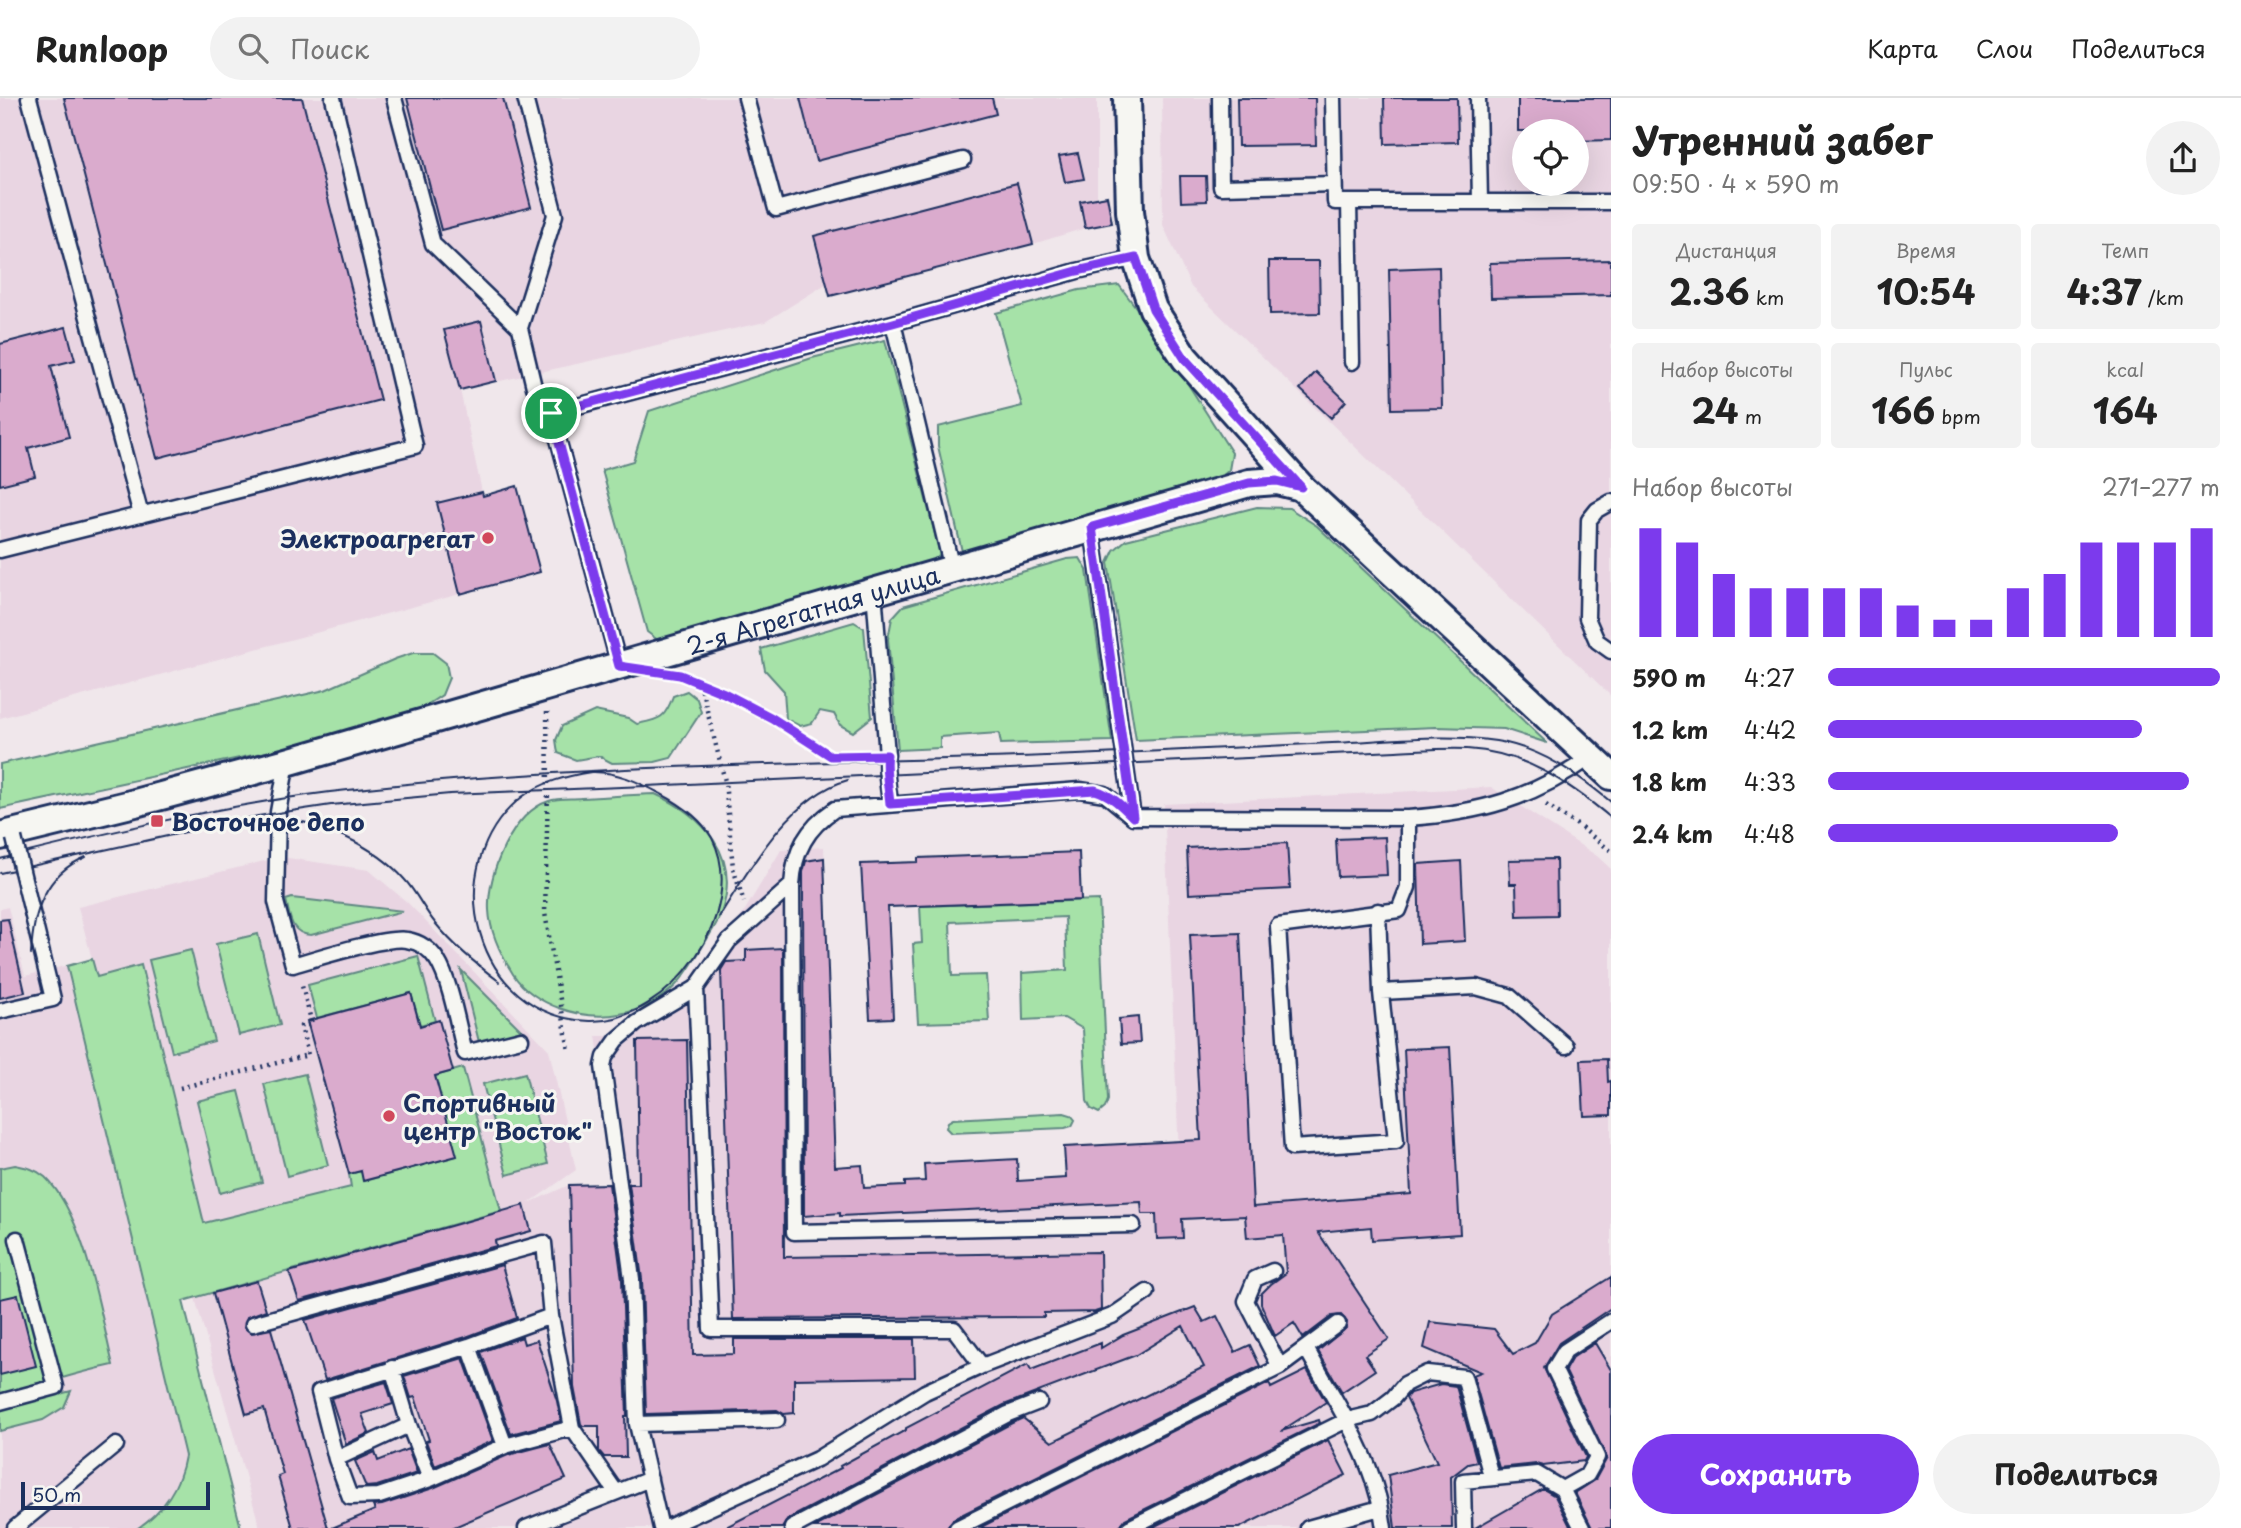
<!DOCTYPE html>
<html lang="ru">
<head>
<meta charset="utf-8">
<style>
  body { margin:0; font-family:"Playpen Sans",sans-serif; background:#f2f2f2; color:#222; height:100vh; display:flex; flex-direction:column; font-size:26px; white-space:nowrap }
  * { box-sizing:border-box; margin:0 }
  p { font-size:23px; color:#767676 }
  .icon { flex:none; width:38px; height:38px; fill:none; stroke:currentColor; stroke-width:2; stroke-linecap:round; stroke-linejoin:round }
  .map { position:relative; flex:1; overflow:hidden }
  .side { display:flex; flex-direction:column; background:#fff; width:630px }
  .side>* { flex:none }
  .tools { position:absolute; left:1512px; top:21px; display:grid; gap:14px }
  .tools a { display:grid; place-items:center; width:77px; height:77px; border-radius:50%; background:#fff; box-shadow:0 7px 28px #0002; font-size:35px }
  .scale { position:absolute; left:21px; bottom:18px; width:189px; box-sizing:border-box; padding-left:7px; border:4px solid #1b2f5e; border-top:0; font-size:19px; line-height:24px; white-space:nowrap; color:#1b2f5e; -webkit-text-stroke:5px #f6f6f2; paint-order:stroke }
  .pin { position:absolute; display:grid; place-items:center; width:60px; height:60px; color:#fff; margin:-30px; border:4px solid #fff; border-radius:50%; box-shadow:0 2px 7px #0007 }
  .round { display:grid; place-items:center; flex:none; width:74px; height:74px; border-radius:37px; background:#f2f2f2 }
  .head { display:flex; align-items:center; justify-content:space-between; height:119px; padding:0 21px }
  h1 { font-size:38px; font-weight:700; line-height:52px }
  .metrics { display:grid; grid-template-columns:repeat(3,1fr); gap:10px; height:119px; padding:7px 21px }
  .metrics div { display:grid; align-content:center; border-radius:7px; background:#f2f2f2; text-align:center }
  .metrics b { font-size:35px; font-weight:700 }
  .metrics small { font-size:19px; font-weight:400 }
  .metrics p { font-size:19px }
  .chart { height:196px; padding:14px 21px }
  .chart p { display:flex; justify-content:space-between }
  .chart svg { width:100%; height:126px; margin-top:7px; stroke:#7c3aed; stroke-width:6 }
  .primary-button { display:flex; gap:14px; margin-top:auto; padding:14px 21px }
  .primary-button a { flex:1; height:80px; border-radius:42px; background:#7c3aed; color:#fff; font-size:28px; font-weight:700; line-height:80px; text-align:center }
  .primary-button a+a { background:#f2f2f2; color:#222 }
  ul { padding:0 21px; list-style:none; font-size:23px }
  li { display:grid; grid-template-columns:112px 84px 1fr; align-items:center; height:52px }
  li i { height:18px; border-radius:9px; background:#7c3aed }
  header { display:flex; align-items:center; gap:42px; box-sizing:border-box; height:98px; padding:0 35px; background:#fff; border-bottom:2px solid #e0e0e0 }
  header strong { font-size:33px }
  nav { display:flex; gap:38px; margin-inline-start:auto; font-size:24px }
  .search { width:490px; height:63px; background:#f2f2f2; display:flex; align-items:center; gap:18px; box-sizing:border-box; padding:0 24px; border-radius:38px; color:#767676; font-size:26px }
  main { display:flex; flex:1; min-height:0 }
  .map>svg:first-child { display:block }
  .built { fill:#e9d5e2; fill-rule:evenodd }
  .green { fill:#a6e2a8; stroke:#608883; stroke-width:2 }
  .building { fill:#daabcd; stroke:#1b2f5e; stroke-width:2 }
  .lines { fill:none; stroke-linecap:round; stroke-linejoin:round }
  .lane-casing { stroke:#1b2f5e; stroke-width:19 }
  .street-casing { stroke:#1b2f5e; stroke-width:32 }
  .path { stroke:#1b2f5e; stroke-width:4.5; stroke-dasharray:2 5; stroke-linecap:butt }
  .lane { stroke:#f6f6f2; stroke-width:14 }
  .street { stroke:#f6f6f2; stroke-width:26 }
  .tram { stroke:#1b2f5e; stroke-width:2 }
  .lane-bridge-casing { stroke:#1b2f5e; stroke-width:19; stroke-linecap:butt }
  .lane-bridge { stroke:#f6f6f2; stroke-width:14 }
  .route-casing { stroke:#fff; stroke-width:14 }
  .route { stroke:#7c3aed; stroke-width:9 }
  .poi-dot { fill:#d1495b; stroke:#f6f6f2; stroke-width:2.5 }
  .labels { text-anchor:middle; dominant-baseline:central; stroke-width:6; stroke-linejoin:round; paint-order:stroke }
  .poi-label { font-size:24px; font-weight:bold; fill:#1b2f5e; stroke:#f6f6f2; text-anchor:start }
  .street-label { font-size:24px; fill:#1b2f5e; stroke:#f6f6f2 }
</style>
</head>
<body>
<header>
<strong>Runloop</strong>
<div class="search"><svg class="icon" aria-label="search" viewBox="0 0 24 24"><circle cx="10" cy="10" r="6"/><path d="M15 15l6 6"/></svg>Поиск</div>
<nav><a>Карта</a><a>Слои</a><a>Поделиться</a></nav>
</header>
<main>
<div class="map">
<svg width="1611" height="1430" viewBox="0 0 1611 1430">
  <rect width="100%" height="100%" fill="#f0e7eb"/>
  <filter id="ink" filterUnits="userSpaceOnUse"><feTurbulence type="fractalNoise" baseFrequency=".0143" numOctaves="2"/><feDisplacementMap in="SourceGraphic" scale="14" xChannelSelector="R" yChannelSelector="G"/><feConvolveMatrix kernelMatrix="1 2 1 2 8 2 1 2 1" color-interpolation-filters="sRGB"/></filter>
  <g filter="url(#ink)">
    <path class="built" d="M 0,0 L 1097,0 L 1097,99 L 1080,103 L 1085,130 L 1033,146 L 830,198 L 826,186 L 765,224 L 460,292 L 482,394 L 437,405 L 460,496 L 0,620 Z
      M 1162,0 L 1611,0 L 1611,598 L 1191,189 L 1163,127 ZM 1524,33 L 1577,33 L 1577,86 L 1524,86 Z
      M 1491,689 L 1597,758 L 1611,771 L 1611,1430 L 260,1430 L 195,1200 L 183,1204 L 241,1430 L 0,1430 L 0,811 L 8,809 L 25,878 L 92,861 L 78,809 L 281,759 L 369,772 L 408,805 L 549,952 L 576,1072 L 529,1105 L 569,1087 L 618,1086 L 596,938 L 613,938 L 651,928 L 697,892 L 781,752 L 824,749 L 836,1073 L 847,1068 L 862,1067 L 865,1090 L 905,1088 L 905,1084 L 925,1083 L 924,1065 L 1017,1061 L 1019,1083 L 1155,1076 L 1180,1081 L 1164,706 Z"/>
    <path class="green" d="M 1119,187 L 1154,233 L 1232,355 L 1229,372 L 1216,384 L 963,458 L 938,348 L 938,329 L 1022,308 L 996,215 L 1079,192 Z
      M 885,242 L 940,456 L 934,466 L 663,546 L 647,534 L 602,372 L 633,363 L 649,313 L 812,260 Z
      M 1257,409 L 1289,410 L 1317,428 L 1547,645 L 1504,631 L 1436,629 L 1136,642 L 1108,465 L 1114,452 L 1126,442 Z
      M 1080,460 L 1087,472 L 1112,643 L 1001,646 L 999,635 L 940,639 L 940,650 L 898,652 L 888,541 L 892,520 L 903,508 L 1067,461 Z
      M 854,524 L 864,530 L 872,619 L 853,634 L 840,627 L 834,616 L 820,613 L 812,625 L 800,628 L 786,621 L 784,593 L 765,572 L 761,551 Z
      M 413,555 L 433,555 L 446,565 L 449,580 L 442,597 L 422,610 L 328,641 L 0,711 L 0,666 L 325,592 L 395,561 Z
      M 687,593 L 697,601 L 701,614 L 671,660 L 655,664 L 612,665 L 599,658 L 576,662 L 558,655 L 556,642 L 562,628 L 595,613 L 628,620 L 637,626 C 660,621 665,621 673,598 Z
      M 655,696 C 703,717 742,759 721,815 C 718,825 711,834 706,843 C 697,857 688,875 676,887 C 645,918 599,925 559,910 C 542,904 523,892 513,876 C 501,857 490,835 489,812 C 487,776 512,715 549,703 C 558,700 571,701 581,700 C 605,699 630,697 655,696 Z
      M 292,800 L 403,813 L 311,837 C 290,836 290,818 286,802 Z
      M 1099,802 L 1108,1002 L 1105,1010 L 1099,1015 L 1091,1011 L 1087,1003 L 1083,931 L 1064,920 L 1023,922 L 1022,875 L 1067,872 L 1065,819 L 950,824 L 952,878 L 986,877 L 989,923 L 918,925 L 913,846 L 922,845 L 920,808 Z
      M 258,836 L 280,927 L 239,937 L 216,846 Z
      M 191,852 L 214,943 L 172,954 L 149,862 Z
      M 418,858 L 435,923 L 420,927 L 411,895 L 317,920 L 308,887 Z
      M 92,861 L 97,879 L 141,867 L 204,1125 L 351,1089 L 349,1076 L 361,1073 L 364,1083 L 456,1058 L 435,978 L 463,970 L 501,1113 L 183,1203 L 241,1430 L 138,1430 C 163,1413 180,1388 185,1358 L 67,868 Z
      M 461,872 L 522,933 L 479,944 Z
      M 525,975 L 548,1066 L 507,1077 L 483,986 Z
      M 305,976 L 328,1067 L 287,1078 L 264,986 Z
      M 239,993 L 262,1084 L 220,1095 L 197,1003 Z
      M 1064,1015 L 1071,1017 L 1075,1022 L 1072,1028 L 1065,1030 L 951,1035 L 946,1030 L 948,1024 L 953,1021 Z
      M 15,1067 C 26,1069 36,1071 45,1079 C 85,1117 100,1214 113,1267 C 74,1275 38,1288 0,1298 L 0,1070 Z
      M 71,1293 L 64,1309 L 43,1322 L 0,1333 L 0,1312 Z"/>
    <path class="building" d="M 64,0 L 302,0 L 380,302 L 157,360 Z
      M 407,0 L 503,0 L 531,109 L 441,132 Z
      M 800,0 L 992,0 L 996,16 L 816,63 Z
      M 1237,0 L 1315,0 L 1316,47 L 1238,48 Z
      M 1384,0 L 1457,0 L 1458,44 L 1385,46 Z
      M 1518,0 L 1611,0 L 1611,42 L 1577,43 L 1577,33 L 1518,33 Z
      M 1078,55 L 1084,81 L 1065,84 L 1059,58 Z
      M 1180,78 L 1206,78 L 1207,103 L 1181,104 Z
      M 1017,85 L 1033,146 L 830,198 L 814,138 Z
      M 1107,98 L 1112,125 L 1085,130 L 1080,103 Z
      M 1611,162 L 1611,197 L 1491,200 L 1490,165 Z
      M 1269,163 L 1319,163 L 1320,215 L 1270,216 Z
      M 1439,169 L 1442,310 L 1392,311 L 1389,171 Z
      M 481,223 L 496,283 L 460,292 L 444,232 Z
      M 66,229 L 75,262 L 51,268 L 69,339 L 28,350 L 35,378 L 0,387 L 0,246 Z
      M 1316,274 L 1346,303 L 1331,320 L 1300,291 Z
      M 517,388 L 540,474 L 460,496 L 437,405 L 482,394 L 483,398 Z
      M 1385,739 L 1387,777 L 1338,779 L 1336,741 Z
      M 1287,745 L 1290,791 L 1189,796 L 1187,750 Z
      M 1079,754 L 1081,802 L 888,809 L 893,920 L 870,921 L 861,766 L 918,764 L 918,760 Z
      M 824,760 L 835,1069 L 862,1067 L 864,1090 L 905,1088 L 905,1084 L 925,1083 L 924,1066 L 1017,1061 L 1018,1083 L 1066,1080 L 1064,1049 L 1201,1042 L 1190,837 L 1240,835 L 1253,1109 L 1411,1096 L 1404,951 L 1450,949 L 1460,1136 L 1372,1142 L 1371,1129 L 1318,1134 L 1389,1241 L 1365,1257 L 1375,1272 L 1342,1294 L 1318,1253 L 1346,1230 L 1347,1224 L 1341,1217 L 1332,1218 L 1303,1240 L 1294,1225 L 1275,1238 L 1261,1206 L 1261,1196 L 1271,1186 L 1286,1175 L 1283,1137 L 1247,1140 L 1245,1118 L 1182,1121 L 1183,1140 L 1157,1141 L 1156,1116 L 1142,1116 L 1141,1104 L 840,1118 L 840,1115 L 804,1118 L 803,774 L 806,763 Z
      M 1556,761 L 1557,817 L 1517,818 L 1516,786 L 1510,786 L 1509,762 Z
      M 1461,763 L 1465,843 L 1420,846 L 1418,766 Z
      M 8,821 L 25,894 L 0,900 L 0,822 Z
      M 783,850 L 784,1159 L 1100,1154 L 1101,1212 L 1095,1214 L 1044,1215 L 1044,1219 L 733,1221 L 721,872 L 726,864 L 746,863 L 746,852 Z
      M 411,895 L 420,928 L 439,922 L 453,973 L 435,978 L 457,1058 L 363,1083 L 361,1073 L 349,1076 L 307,923 Z
      M 1138,919 L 1140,945 L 1121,946 L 1119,921 Z
      M 687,942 L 693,1257 L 734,1256 L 734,1241 L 914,1241 L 915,1279 L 794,1281 L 794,1315 L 784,1316 L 777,1312 L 646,1316 L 642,1181 L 629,1086 L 639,1086 L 637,943 Z
      M 1607,961 L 1608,984 L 1611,983 L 1611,1017 L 1584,1018 L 1581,962 Z
      M 609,1086 L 622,1182 L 627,1318 L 625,1318 L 626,1359 L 604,1359 L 599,1353 L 599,1328 L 583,1328 L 581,1326 L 574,1289 L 569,1087 Z
      M 524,1107 L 531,1133 L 495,1143 L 496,1148 L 299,1203 L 289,1174 Z
      M 502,1167 L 517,1220 L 466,1239 L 325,1282 L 305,1222 Z
      M 1611,1179 L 1611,1210 L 1559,1245 L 1544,1270 L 1586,1359 L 1584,1363 L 1543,1368 L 1536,1366 L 1499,1370 L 1473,1277 L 1481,1274 L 1424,1250 L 1430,1224 L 1494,1231 L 1513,1256 L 1535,1245 L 1552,1216 Z
      M 257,1183 L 266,1212 L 247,1219 L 244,1229 L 251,1235 L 271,1231 L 328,1430 L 293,1430 L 278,1378 L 283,1376 L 264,1311 L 246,1316 L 213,1195 Z
      M 18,1197 L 36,1268 L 0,1277 L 0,1201 Z
      M 1195,1209 L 1204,1224 L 1217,1218 L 1235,1254 L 1250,1247 L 1260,1268 L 953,1421 L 947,1430 L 813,1430 L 1012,1325 L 1023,1320 L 1052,1344 L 1204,1269 L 1183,1228 L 1136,1257 L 1004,1307 L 788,1421 L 782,1430 L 724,1430 L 841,1370 L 840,1368 L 906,1332 L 906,1330 L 1028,1266 L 1031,1272 L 1101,1245 L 1101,1250 L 1123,1237 Z
      M 522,1239 L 524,1246 L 537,1242 L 557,1303 L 561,1323 L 511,1336 L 481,1254 Z
      M 1595,1245 L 1611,1272 L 1611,1430 L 1592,1430 L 1575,1395 L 1595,1382 L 1607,1360 L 1565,1272 L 1572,1260 Z
      M 463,1260 L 493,1343 L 435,1368 L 426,1343 L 429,1342 L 415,1299 L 411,1300 L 404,1278 Z
      M 1307,1272 L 1326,1304 L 1281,1333 L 1319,1322 L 1320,1325 L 1125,1421 L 1119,1430 L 979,1430 L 1269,1285 L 1271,1290 Z
      M 386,1284 L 393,1306 L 362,1316 L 369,1335 L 346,1346 L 331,1300 Z
      M 1441,1286 L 1456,1288 L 1477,1364 L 1468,1366 L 1451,1379 L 1452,1430 L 1395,1430 L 1388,1377 L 1437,1364 L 1406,1300 L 1410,1295 Z
      M 1328,1342 L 1346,1377 L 1239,1430 L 1151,1430 Z
      M 550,1346 L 566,1381 L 452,1430 L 332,1430 L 375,1412 L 373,1408 L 382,1407 L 433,1390 L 508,1357 Z
      M 408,1351 L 417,1375 L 377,1388 L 366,1389 L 355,1363 L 375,1354 L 378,1363 Z
      M 1543,1391 L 1555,1398 L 1571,1430 L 1475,1430 Z"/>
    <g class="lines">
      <g class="lane-casing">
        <path id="lane" d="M 29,0 L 141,417
          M 394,0 L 433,146 L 520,230 L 534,289 L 551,315
          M 746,0 L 776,111 L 963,62
          M 1220,0 L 1221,89 L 1334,86
          M 1333,0 L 1335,104 L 1611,104
          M 1478,0 L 1480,103
          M 1349,104 L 1352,264
          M 893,225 L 952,471
          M 520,230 L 555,117 L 525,0
          M 1611,404 L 1597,412 L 1589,422 L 1587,520 L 1597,543 L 1611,553
          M 1092,430 L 1133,719
          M 0,452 L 415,348 L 333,0
          M 874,493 L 887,657 C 884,668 889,692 890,706
          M 619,567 L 551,315 L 893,225 L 1077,173 L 1136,160
          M 287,664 L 278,714 L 276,804 L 293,867 C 317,860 386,838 407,842 C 420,844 431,852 437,862 C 451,884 458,929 465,955 L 521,941
          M 1378,813 L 1381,894 L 1396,1043 L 1292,1050 L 1278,828 L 1399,812 L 1408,789 L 1408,720
          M 1381,894 L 1476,889 L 1509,898 L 1566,948
          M 0,913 L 53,901 L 22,773
          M 1133,1127 L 794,1134 L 792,787 C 794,753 807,730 835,711 L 1080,692 L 1105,696 L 1133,719 L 1408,720 C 1480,715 1531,701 1591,659
          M 1273,1173 L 1255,1181 L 1246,1203 L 1280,1269
          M 551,1218 L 469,1248 L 319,1294 L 336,1361 L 350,1399 L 379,1398 L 430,1381 L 505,1348 L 572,1330
          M 253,1226 L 544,1145 L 551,1218 L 572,1330 L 616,1394
          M 469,1248 L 505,1348
          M 1306,1250 C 1332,1298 1364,1345 1378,1398 C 1381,1408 1382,1419 1384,1430
          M 982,1268 L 1112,1218 L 1147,1194
          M 392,1270 L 409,1327 L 430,1381
          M 0,1304 L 56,1289 L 17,1141
          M 637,1326 L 777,1322
          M 336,1361 L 409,1327
          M 1562,1391 L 1587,1377 L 1597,1359 L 1554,1271 L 1565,1253 L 1611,1223
          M 15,1430 L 116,1347
          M 526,1430 L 650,1381
          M 661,1430 L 637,1326 L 632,1181 L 603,968 L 605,959 L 617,942 L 637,925 L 696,890 L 729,843 L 792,787
          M 666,1430 L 817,1361 L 925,1294 L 982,1268 L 954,1231 L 711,1231 L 696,890
          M 792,1430 L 1008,1316 L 1039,1304
          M 957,1430 L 1280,1269 L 1338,1226
          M 1129,1430 L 1347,1322 L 1372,1316 L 1393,1300 L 1405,1286 L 1427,1275 L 1464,1279 L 1491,1378
          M 1308,1430 L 1380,1410
          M 1464,1430 L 1463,1383 L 1537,1376 L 1562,1391 L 1582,1430"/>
      </g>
      <g class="street-casing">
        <g id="street">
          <path d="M 1127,0 L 1130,113 L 1136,160 L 1153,211 L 1185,260 L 1301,389 L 1611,678"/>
          <path id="s1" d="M 0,738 L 135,705 L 287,664 L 1249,385 L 1277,383 L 1301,389"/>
        </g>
      </g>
      <path class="path" d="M 678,577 L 724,595 L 772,620 L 831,658 L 869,657
        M 700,585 L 725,683 L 733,770 L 744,804
        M 547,614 L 548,691 L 545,815 L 569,953
        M 1546,707 L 1579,728 L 1611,753
        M 180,990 L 308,957 L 301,928 L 312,926 L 301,884"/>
      <use href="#lane" class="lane"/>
      <use href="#street" class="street"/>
      <path class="tram" d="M 591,674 C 616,673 639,684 661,696 C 680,706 701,720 712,740 C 750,814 669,925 590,923 C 475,920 435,767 522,699 C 542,684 567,678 591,674 Z
        M 276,719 C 320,724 375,747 405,782 C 417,795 424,812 436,826 C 454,848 477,867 500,884
        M 0,761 C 109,734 219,708 330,694 C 578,665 829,666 1077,657 C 1162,653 1247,649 1332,645 C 1386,643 1443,635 1496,643 C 1541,650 1577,676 1611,704
        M 0,775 L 258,718 L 331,707 L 450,696 L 646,688 L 1396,653 C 1420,652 1443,650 1467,651 C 1524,654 1569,685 1611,720
        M 719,819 C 749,771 790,698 848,682
        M 31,856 C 33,815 44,776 86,759"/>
      <g class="lane-bridge-casing">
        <path id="lane-bridge" d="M 14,740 L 22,773"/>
      </g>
      <use href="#lane-bridge" class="lane-bridge"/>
    </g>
  </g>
  <g class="lines" filter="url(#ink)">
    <g class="route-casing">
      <path id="route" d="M 1136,160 L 1153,211 L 1185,261 L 1301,389 L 1277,383 L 1249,385 L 1092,429 L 1133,719 C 1121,707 1111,697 1095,692 L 890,706 C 889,692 884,668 887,657 L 831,658 L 772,620 L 724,595 L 680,577 L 619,568 L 551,315 L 893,225 L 1077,173 Z"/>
    </g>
    <use href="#route" class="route"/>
  </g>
  <g class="poi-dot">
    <circle cx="488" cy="440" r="7"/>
    <rect x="150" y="716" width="14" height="14" rx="3.5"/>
    <circle cx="389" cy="1018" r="7"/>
  </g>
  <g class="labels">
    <g class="poi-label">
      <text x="474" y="440" text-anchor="end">Электроагрегат</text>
      <text x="171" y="723">Восточное депо</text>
      <text x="403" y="1004">Спортивный<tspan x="403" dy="28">центр "Восток"</tspan></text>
    </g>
    <g class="street-label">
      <text stroke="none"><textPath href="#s1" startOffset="844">2-я Агрегатная улица</textPath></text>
    </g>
  </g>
</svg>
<div class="tools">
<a><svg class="icon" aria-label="locate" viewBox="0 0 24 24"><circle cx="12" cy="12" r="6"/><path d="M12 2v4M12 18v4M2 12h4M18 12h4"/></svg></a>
</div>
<div class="scale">50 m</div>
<div class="pin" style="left:551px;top:315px;background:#1e9e55"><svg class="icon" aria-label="arrive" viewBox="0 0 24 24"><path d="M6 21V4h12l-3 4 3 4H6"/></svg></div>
</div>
<section class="side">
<div class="head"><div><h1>Утренний забег</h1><p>09:50 · 4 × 590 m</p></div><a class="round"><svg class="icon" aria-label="share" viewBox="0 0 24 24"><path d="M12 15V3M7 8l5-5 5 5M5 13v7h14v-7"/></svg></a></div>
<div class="metrics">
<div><p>Дистанция</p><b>2.36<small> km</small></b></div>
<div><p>Время</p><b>10:54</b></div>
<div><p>Темп</p><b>4:37<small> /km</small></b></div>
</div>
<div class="metrics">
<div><p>Набор высоты</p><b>24<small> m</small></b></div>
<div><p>Пульс</p><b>166<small> bpm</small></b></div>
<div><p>kcal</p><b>164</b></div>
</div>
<div class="chart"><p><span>Набор высоты</span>271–277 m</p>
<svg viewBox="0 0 160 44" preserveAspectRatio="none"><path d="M5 44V6M15 44V11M25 44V22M35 44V27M45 44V27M55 44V27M65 44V27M75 44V33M85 44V38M95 44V38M105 44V27M115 44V22M125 44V11M135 44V11M145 44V11M155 44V6"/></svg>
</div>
<ul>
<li><b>590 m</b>4:27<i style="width:100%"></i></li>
<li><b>1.2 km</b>4:42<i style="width:80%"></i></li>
<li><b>1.8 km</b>4:33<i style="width:92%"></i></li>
<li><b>2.4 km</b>4:48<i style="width:74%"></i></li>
</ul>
<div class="primary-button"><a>Сохранить</a><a>Поделиться</a></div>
</section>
</main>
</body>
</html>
